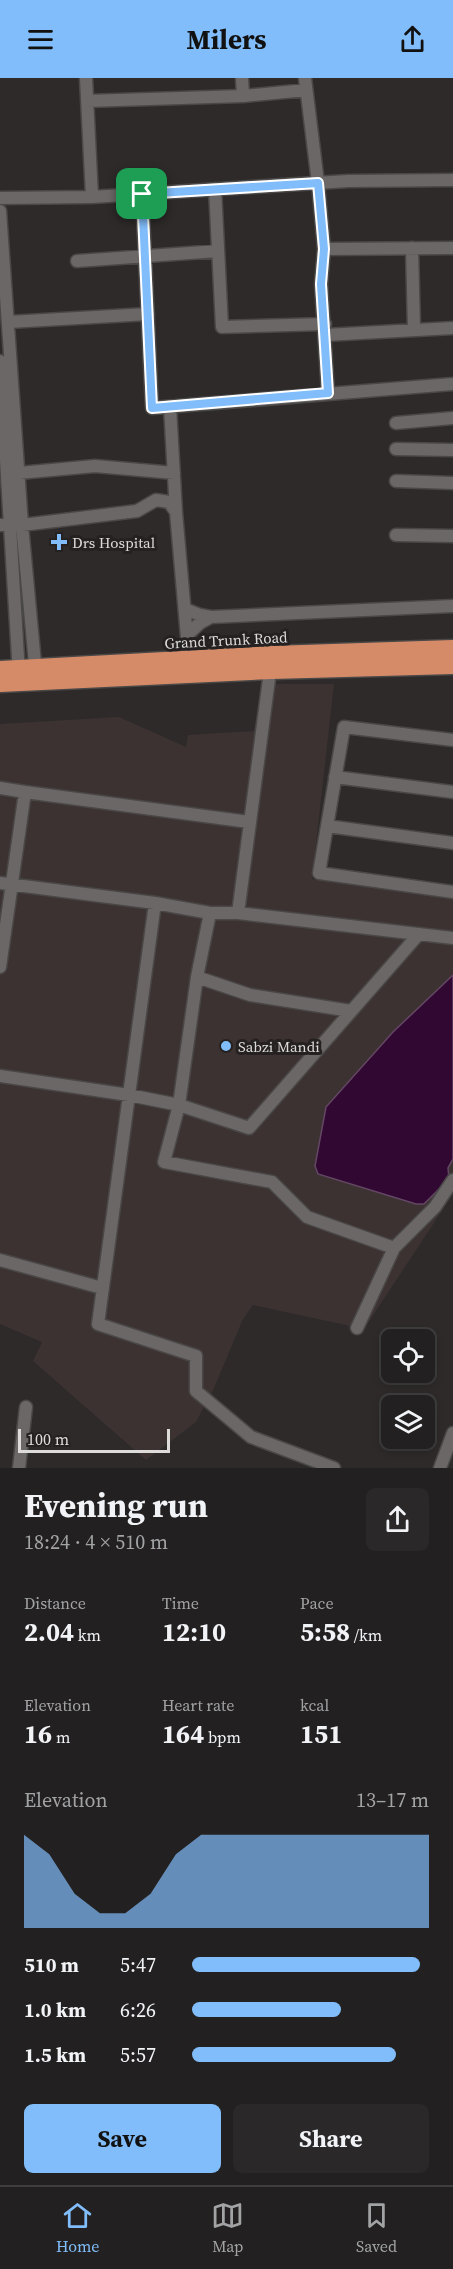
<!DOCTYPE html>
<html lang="en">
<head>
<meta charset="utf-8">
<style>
  body { margin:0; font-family:"Source Serif 4",serif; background:#2a2829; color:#f1f3f6; height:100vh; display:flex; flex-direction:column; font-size:22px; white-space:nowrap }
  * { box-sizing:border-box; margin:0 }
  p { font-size:20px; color:#a2a3a5 }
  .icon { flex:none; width:33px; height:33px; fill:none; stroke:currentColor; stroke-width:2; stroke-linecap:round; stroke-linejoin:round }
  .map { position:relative; height:1390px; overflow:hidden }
  .drawer { display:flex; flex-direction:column; background:#222020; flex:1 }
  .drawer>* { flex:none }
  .fabs { position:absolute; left:381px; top:1251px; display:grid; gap:12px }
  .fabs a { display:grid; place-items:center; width:54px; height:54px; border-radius:9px; background:#222020; box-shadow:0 3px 9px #0003,0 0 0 2px #3f3e3e; font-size:30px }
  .scale { position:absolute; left:18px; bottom:15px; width:152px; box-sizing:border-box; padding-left:6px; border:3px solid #dedbdb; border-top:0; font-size:16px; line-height:21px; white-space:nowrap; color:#dedbdb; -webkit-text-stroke:4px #242120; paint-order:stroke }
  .pin { position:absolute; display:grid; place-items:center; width:51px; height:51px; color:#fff; margin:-26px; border-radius:12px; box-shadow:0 3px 9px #0006 }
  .round { display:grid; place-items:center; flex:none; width:63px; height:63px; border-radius:9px; background:#2a2829 }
  .overview { display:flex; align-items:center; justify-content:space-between; height:102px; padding:0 24px }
  h1 { font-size:33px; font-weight:700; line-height:45px }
  .metrics { display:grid; grid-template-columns:repeat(3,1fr); gap:9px; height:102px; padding:6px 24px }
  .metrics div { display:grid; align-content:center }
  .metrics b { font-size:26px; font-weight:700 }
  .metrics small { font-size:16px; font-weight:400 }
  .metrics p { font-size:16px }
  .chart { height:168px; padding:12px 24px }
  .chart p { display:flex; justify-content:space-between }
  .chart svg { width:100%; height:108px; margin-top:6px; fill:#81bdfa; opacity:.7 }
  .primary-button { display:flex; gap:12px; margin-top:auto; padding:12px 24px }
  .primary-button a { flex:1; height:69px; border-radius:9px; background:#81bdfa; color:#111; font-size:24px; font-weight:700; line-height:69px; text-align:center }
  .primary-button a+a { background:#2a2829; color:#f1f3f6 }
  ul { padding:0 24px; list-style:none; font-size:20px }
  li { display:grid; grid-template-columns:96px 72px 1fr; align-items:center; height:45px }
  li i { height:15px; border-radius:8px; background:#81bdfa }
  header { display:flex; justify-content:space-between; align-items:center; height:78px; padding:0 24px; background:#81bdfa; color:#111; font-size:27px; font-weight:700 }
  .menu { display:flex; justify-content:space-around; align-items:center; height:84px; border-top:2px solid #3f3e3e; background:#222020; font-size:16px; color:#a2a3a5 }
  .menu a { display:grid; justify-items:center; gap:3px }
  .menu .active { color:#81bdfa }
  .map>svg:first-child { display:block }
  .built { fill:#3c3232 }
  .water { fill:#300831; stroke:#644764; stroke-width:1.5 }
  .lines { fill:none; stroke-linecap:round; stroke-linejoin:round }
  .minor-casing { stroke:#4a4747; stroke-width:15 }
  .highway-casing { stroke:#4a4747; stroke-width:21 }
  .minor { stroke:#6b6767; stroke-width:12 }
  .highway { stroke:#d68b68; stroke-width:18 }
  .route-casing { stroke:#fff; stroke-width:12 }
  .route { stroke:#81bdfa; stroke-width:8 }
  .poi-dot { fill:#81bdfa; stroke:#242120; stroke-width:2 }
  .labels { text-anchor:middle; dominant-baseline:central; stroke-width:6; stroke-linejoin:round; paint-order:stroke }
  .poi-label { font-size:15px; fill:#dedbdb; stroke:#242120; text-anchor:start }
  .street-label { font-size:15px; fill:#dedbdb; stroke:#242120 }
</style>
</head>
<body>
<header><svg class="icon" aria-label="menu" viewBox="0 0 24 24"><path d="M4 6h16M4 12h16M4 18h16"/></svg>Milers<svg class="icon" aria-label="share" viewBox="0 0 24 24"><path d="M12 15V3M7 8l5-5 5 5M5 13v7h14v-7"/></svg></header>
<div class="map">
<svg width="453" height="1390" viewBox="0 0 453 1390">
  <rect width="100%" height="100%" fill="#2e2a2a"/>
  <path class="built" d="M 261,606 L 334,606 L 312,801 L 453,821 L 453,1116 L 364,1251 L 253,1227 L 243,1241 L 214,1310 L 196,1344 L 146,1382 L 33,1283 L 42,1264 L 0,1246 L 0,646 L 119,639 L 186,669 L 188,657 L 254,653 Z"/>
  <path class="water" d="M 453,897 L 453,1081 L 448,1090 L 449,1101 L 424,1126 L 416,1126 L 318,1096 L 315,1088 L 326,1029 L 393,954 Z"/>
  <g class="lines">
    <g class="minor-casing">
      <path id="minor" d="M 86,0 L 92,119
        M 242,0 L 243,18
        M 305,0 L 318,105 L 324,171 L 321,206 L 328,315
        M 87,23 L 243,18 L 306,12
        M 215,111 L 222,249 L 325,246
        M 142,116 L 152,330 L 453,306
        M 0,120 L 92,119 L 348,103 L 453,102
        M 0,133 L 22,447 L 36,596
        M 412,170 L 414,251
        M 324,171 L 453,170
        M 77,183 L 218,173
        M 9,244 L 148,236
        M 325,257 L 453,250
        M 0,283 L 19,596
        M 170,329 L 176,434 L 189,582
        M 396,345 L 453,340
        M 396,371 L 453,372
        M 19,395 L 95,388 L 174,395
        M 396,403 L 453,405
        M 0,447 L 22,447 L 137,433 L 156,422 L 169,424 L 176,434
        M 396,457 L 453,458
        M 185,531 L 200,537 L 211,539 L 200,545 L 187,557
        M 211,539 L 453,528
        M 453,662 L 344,649 L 319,795 L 453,814
        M 335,699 L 453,714
        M 0,710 L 25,714
        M 327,748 L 453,765
        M 0,805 L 155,825 L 210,835 L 238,835 L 453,860
        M 155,825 L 98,1246 L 196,1278 L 196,1313 L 251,1359 L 334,1390
        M 210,835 L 197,899 L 179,1027 L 164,1084 L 272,1104 L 307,1139 L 394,1170
        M 238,835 L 271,586
        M 0,889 L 25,714 L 249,744
        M 197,899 L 250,917 L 351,933
        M 0,998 L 129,1017 L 179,1027 L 249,1050 L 418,857
        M 0,1182 L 102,1210
        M 357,1250 L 394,1170 L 435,1129 L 453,1102
        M 19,1390 L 26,1329
        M 440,1390 L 453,1355"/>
    </g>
    <g class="highway-casing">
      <path id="highway" d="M 0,592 L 273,577 L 453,571
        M 0,605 L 271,592 L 453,587"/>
    </g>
    <use href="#minor" class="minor"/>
    <use href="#highway" class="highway"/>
  </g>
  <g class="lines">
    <g class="route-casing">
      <path id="route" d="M 318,105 L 324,171 L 321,206 L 328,315 L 152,330 L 142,116 Z"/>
    </g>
    <use href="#route" class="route"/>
  </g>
  <g class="poi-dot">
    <path d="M56 455h6v6h6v6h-6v6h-6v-6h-6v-6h6z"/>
    <circle cx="226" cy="968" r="6"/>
  </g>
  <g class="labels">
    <g class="poi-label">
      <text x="72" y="464">Drs Hospital</text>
      <text x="238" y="968">Sabzi Mandi</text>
    </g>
    <g class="street-label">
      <text transform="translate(226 562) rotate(-3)">Grand Trunk Road</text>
    </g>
  </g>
</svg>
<div class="fabs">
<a><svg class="icon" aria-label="locate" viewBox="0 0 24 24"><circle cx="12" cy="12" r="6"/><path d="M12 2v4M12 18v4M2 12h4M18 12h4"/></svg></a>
<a><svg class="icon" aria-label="layers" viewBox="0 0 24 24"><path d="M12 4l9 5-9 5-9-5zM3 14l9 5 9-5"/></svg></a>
</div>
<div class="scale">100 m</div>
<div class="pin" style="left:142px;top:116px;background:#1e9e55"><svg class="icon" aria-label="arrive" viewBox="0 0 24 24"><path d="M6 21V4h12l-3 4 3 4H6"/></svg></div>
</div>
<section class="drawer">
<div class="overview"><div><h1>Evening run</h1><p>18:24 · 4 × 510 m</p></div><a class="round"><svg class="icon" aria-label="share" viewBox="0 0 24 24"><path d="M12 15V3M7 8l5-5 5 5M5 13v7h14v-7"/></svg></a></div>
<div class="metrics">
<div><p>Distance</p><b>2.04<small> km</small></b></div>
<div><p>Time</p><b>12:10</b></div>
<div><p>Pace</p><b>5:58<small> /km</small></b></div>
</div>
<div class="metrics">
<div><p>Elevation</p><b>16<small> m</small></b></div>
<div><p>Heart rate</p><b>164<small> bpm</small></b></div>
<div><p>kcal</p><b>151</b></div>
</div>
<div class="chart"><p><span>Elevation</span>13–17 m</p>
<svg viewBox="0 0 160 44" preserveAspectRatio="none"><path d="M0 44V6L10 14L20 30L30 38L40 38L50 30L60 14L70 6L80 6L90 6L100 6L110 6L120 6L130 6L140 6L150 6L160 6V44z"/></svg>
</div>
<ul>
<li><b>510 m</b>5:47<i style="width:96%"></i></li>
<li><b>1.0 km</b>6:26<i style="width:63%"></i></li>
<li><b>1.5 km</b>5:57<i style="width:86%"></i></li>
</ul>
<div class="primary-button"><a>Save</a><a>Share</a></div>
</section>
<nav class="menu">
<a class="active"><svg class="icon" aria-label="home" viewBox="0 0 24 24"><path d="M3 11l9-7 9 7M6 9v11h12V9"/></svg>Home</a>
<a><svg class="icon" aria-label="map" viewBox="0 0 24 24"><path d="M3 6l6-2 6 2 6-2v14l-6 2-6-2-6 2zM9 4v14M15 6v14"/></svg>Map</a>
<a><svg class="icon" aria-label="saved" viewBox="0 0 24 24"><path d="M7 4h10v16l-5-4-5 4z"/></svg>Saved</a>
</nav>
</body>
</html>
